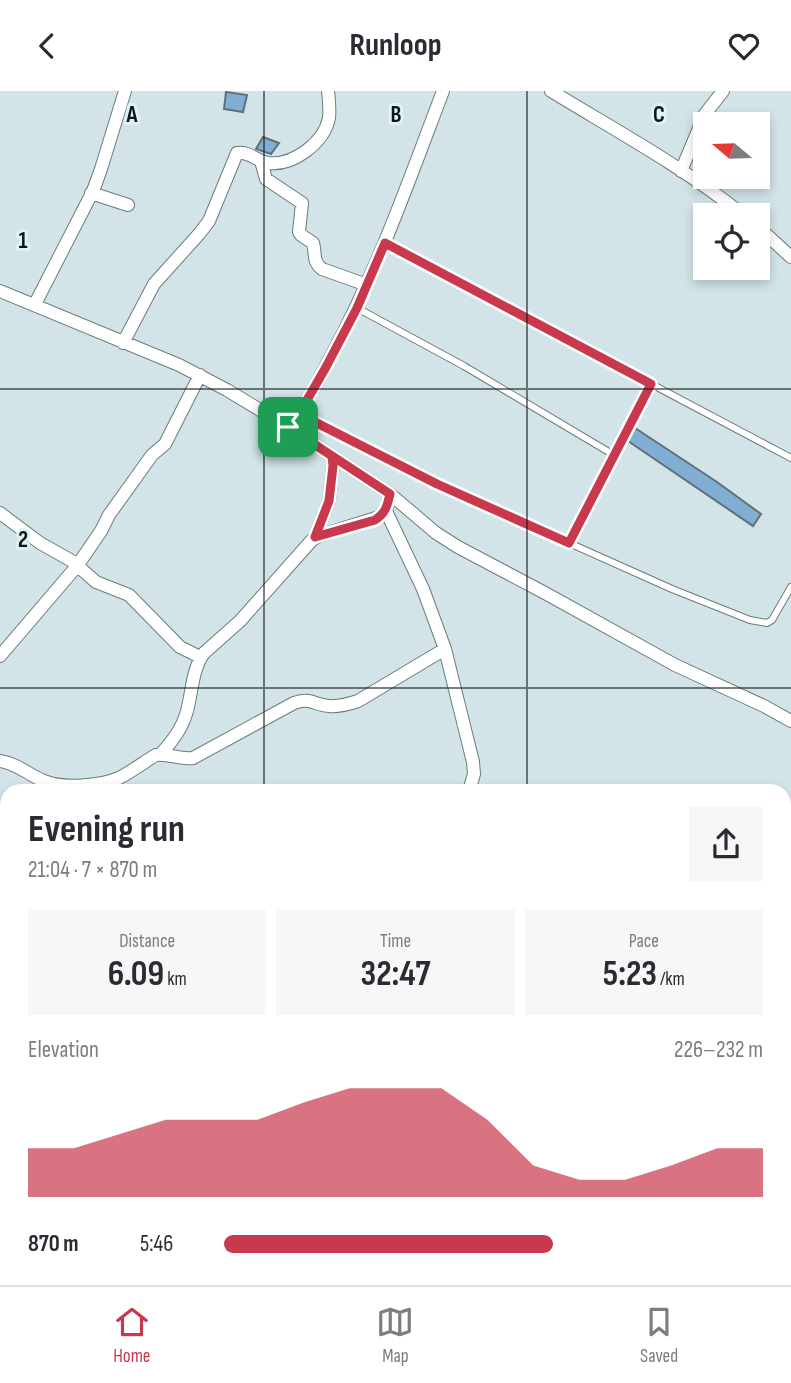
<!DOCTYPE html>
<html lang="en">
<head>
<meta charset="utf-8">
<style>
  body { margin:0; font-family:"Sofia Sans Condensed",sans-serif; background:#f7f7f7; color:#2b2b33; height:100vh; display:flex; flex-direction:column; font-size:26px; white-space:nowrap }
  * { box-sizing:border-box; margin:0 }
  p { font-size:23px; color:#7c7c81 }
  .icon { flex:none; width:38px; height:38px; fill:none; stroke:currentColor; stroke-width:2; stroke-linecap:round; stroke-linejoin:round }
  .map { position:relative; flex:1; overflow:hidden }
  .panel { position:absolute; left:0px; top:693px; width:791px; height:502px; display:flex; flex-direction:column; background:#fff; border-radius:21px 21px 0 0; box-shadow:0 4px 10px #0003 }
  .panel>* { flex:none }
  .needle { width:46px; rotate:289deg }
  .tools { position:absolute; left:693px; top:21px; display:grid; gap:14px }
  .tools a { display:grid; place-items:center; width:77px; height:77px; border-radius:0px; background:#fff; box-shadow:0 4px 10px #0003; font-size:35px }
  .pin { position:absolute; display:grid; place-items:center; width:60px; height:60px; color:#fff; margin:-30px; border-radius:14px; box-shadow:0 4px 10px #0006 }
  .round { display:grid; place-items:center; flex:none; width:74px; height:74px; border-radius:0px; background:#f7f7f7 }
  .summary { display:flex; align-items:center; justify-content:space-between; height:119px; padding:0 28px }
  h1 { font-size:38px; font-weight:700; line-height:52px }
  .stats { display:grid; grid-template-columns:repeat(3,1fr); gap:10px; height:119px; padding:7px 28px }
  .stats div { display:grid; align-content:center; border-radius:0px; background:#f7f7f7; text-align:center }
  .stats b { font-size:35px; font-weight:700 }
  .stats small { font-size:19px; font-weight:400 }
  .stats p { font-size:19px }
  .chart { height:196px; padding:14px 28px }
  .chart p { display:flex; justify-content:space-between }
  .chart svg { width:100%; height:126px; margin-top:7px; fill:#c9394e; opacity:.7 }
  ul { padding:0 28px; list-style:none; font-size:23px }
  li { display:grid; grid-template-columns:112px 84px 1fr; align-items:center; height:52px }
  li i { height:18px; border-radius:9px; background:#c9394e }
  header { display:flex; justify-content:space-between; align-items:center; height:91px; padding:0 28px; background:#fff; font-size:32px; font-weight:700 }
  .menu { display:flex; justify-content:space-around; align-items:center; height:98px; border-top:2px solid #e1e1e2; background:#fff; font-size:19px; color:#7c7c81 }
  .menu a { display:grid; justify-items:center; gap:4px }
  .menu .selected { color:#c9394e }
  .map>svg:first-child { display:block }
  .building { fill:#81aed3; stroke:#636e77; stroke-width:2 }
  .lines { fill:none; stroke-linecap:round; stroke-linejoin:round }
  .service-casing { stroke:#6b7b7e; stroke-width:8 }
  .minor-casing { stroke:#6b7b7e; stroke-width:14 }
  .service { stroke:#fff; stroke-width:6 }
  .minor { stroke:#fff; stroke-width:12 }
  .route-casing { stroke:#fff; stroke-width:14 }
  .route { stroke:#c9394e; stroke-width:9 }
  .grid { fill:none; stroke:#101617; stroke-width:2; stroke-opacity:0.55 }
  .grid-label { font-size:23px; text-anchor:middle; font-weight:bold; fill:#101617; stroke:#dff2f5; stroke-width:6; stroke-linejoin:round; paint-order:stroke }
</style>
</head>
<body>
<header><svg class="icon" aria-label="back" viewBox="0 0 24 24"><path d="M15 5l-7 7 7 7"/></svg>Runloop<svg class="icon" aria-label="heart" viewBox="0 0 24 24"><path d="M12 20l-8-8c-3-5 5-10 8-4 3-6 11-1 8 4z"/></svg></header>
<div class="map">
<svg width="791" height="1194" viewBox="0 0 791 1194">
  <rect width="100%" height="100%" fill="#d2e4e8"/>
  <path class="building" d="M 226,1 L 247,4 L 243,21 L 224,18 Z
    M 263,46 L 279,52 L 271,63 L 256,58 Z
    M 635,337 L 717,391 L 761,423 L 753,435 L 628,350 Z"/>
  <g class="lines">
    <g class="service-casing">
      <path id="service" d="M 385,152 L 791,367
        M 357,217 L 464,275 L 614,364
        M 299,323 L 437,393 L 672,498 L 750,529 L 767,532 L 772,529 L 791,496
        M 569,452 L 651,293"/>
    </g>
    <g class="minor-casing">
      <path id="minor" d="M 551,0 C 615,39 685,77 743,124
        M 261,70 L 266,88 L 302,112 L 299,141 L 301,144 L 313,152 C 316,162 312,170 322,178 L 367,194
        M 681,80 L 705,23 L 723,0
        M 91,102 L 128,114
        M 758,136 L 791,166
        M 0,200 L 179,274 L 227,299 L 288,336 L 390,403 L 436,442 L 458,456 L 545,502 L 675,574 L 764,615 L 791,630
        M 35,213 L 93,100 L 101,78 L 125,0
        M 123,252 L 154,193 L 199,143 L 209,130 L 237,62 C 249,60 256,70 268,72 C 293,75 324,52 329,27 C 330,18 329,9 328,0
        M 288,336 C 307,312 321,285 335,258 C 379,175 410,87 443,0
        M 386,420 L 423,498 L 445,558 L 473,671 L 474,683 L 469,700
        M 0,422 L 40,452 L 72,470 L 96,491 L 129,504 L 180,556 L 200,566
        M 315,446 L 329,410 L 333,375 L 332,365
        M 0,565 L 77,475 L 101,440 L 109,424 L 152,364 L 165,353 L 200,284
        M 161,663 C 173,649 182,638 187,620 C 192,602 192,578 204,562 L 240,530 L 312,449 L 319,445 L 379,426 L 386,420 L 390,403
        M 0,670 C 16,672 29,684 44,690 C 62,698 101,695 119,687 C 131,681 144,671 156,664 C 168,662 180,669 193,667 L 294,612 C 309,606 315,614 329,615 C 339,616 349,613 358,610 L 445,558
        M 0,800 L 7,796
        M 784,875 L 791,879
        M 784,920 L 791,909
        M 0,1000 L 7,1009
        M 784,1052 L 791,1043
        M 306,1188 L 318,1194
        M 351,1194 L 353,1188
        M 543,1194 L 548,1188"/>
    </g>
    <use href="#service" class="service"/>
    <use href="#minor" class="minor"/>
  </g>
  <g class="lines">
    <g class="route-casing">
      <path id="route" d="M 288,336 L 332,365 L 333,375 L 329,410 L 315,446 L 375,429 C 386,422 387,415 390,403 L 288,336 L 299,323 L 326,276 L 357,217 L 385,152 L 651,293 L 569,452 L 437,393 L 299,323 L 288,336"/>
    </g>
    <use href="#route" class="route"/>
  </g>
  <path class="grid" d="M 264,0 L 264,700M 527,0 L 527,700M 0,298 L 791,298M 0,597 L 791,597M 0,896 L 7,896M 784,896 L 791,896M 264,1188 L 264,1194M 527,1188 L 527,1194"/>
  <g class="grid-label">
    <text x="132" y="31">A</text>
    <text x="396" y="31">B</text>
    <text x="659" y="31">C</text>
    <text x="23" y="157">1</text>
    <text x="23" y="456">2</text>
  </g>
</svg>
<div class="tools">
<a><svg class="needle" viewBox="-14 -14 28 28"><path d="M0-13l5 13h-10z" fill="#e53935"/><path d="M0 13l5-13h-10z" fill="#7c7c81"/></svg></a>
<a><svg class="icon" aria-label="locate" viewBox="0 0 24 24"><circle cx="12" cy="12" r="6"/><path d="M12 2v4M12 18v4M2 12h4M18 12h4"/></svg></a>
</div>
<div class="pin" style="left:288px;top:336px;background:#1e9e55"><svg class="icon" aria-label="arrive" viewBox="0 0 24 24"><path d="M6 21V4h12l-3 4 3 4H6"/></svg></div>
<section class="panel">
<div class="summary"><div><h1>Evening run</h1><p>21:04 · 7 × 870 m</p></div><a class="round"><svg class="icon" aria-label="share" viewBox="0 0 24 24"><path d="M12 15V3M7 8l5-5 5 5M5 13v7h14v-7"/></svg></a></div>
<div class="stats">
<div><p>Distance</p><b>6.09<small> km</small></b></div>
<div><p>Time</p><b>32:47</b></div>
<div><p>Pace</p><b>5:23<small> /km</small></b></div>
</div>
<div class="chart"><p><span>Elevation</span>226–232 m</p>
<svg viewBox="0 0 160 44" preserveAspectRatio="none"><path d="M0 44V27L10 27L20 22L30 17L40 17L50 17L60 11L70 6L80 6L90 6L100 17L110 33L120 38L130 38L140 33L150 27L160 27V44z"/></svg>
</div>
<ul>
<li><b>870 m</b>5:46<i style="width:61%"></i></li>
</ul>
</section>
</div>
<nav class="menu">
<a class="selected"><svg class="icon" aria-label="home" viewBox="0 0 24 24"><path d="M3 11l9-7 9 7M6 9v11h12V9"/></svg>Home</a>
<a><svg class="icon" aria-label="map" viewBox="0 0 24 24"><path d="M3 6l6-2 6 2 6-2v14l-6 2-6-2-6 2zM9 4v14M15 6v14"/></svg>Map</a>
<a><svg class="icon" aria-label="saved" viewBox="0 0 24 24"><path d="M7 4h10v16l-5-4-5 4z"/></svg>Saved</a>
</nav>
</body>
</html>
